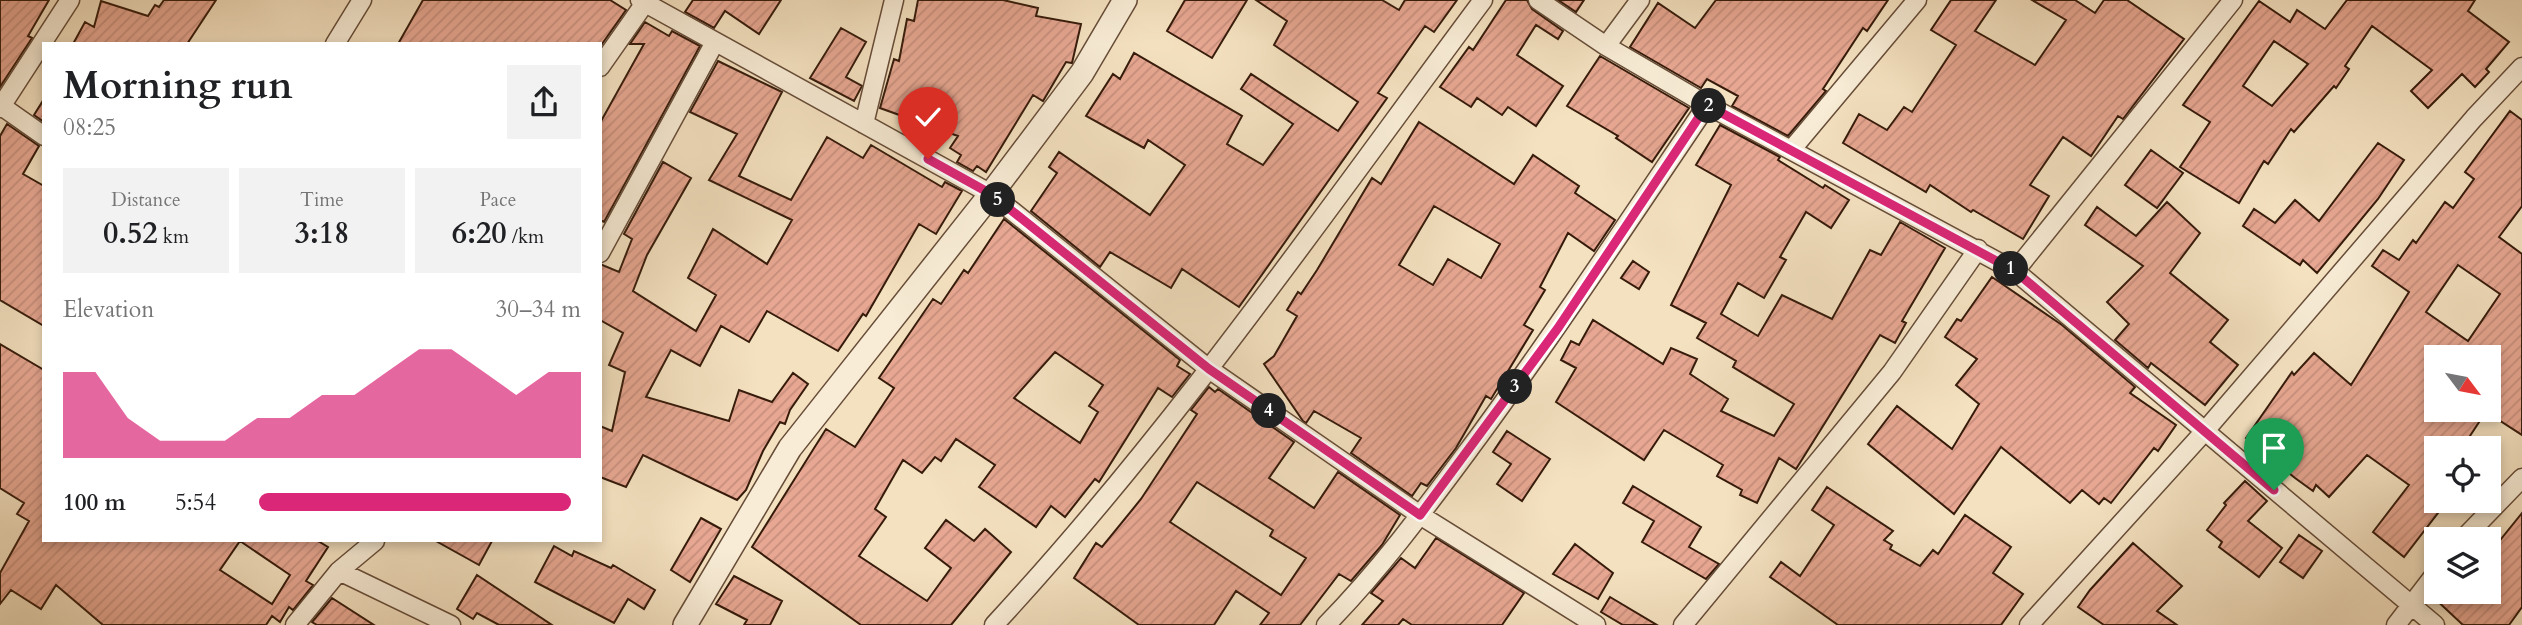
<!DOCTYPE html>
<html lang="en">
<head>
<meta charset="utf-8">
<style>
  body { margin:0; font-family:Cardo,serif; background:#f2f2f2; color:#202124; height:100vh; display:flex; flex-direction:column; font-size:26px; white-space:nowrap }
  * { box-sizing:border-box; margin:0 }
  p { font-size:23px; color:#757577 }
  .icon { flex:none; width:38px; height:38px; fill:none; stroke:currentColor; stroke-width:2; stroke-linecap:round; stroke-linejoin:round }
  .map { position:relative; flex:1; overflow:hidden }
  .panel { position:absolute; left:42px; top:42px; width:560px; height:500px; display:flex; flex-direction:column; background:#fff; border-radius:0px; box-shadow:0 4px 10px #0003 }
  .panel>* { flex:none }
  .needle { width:46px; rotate:122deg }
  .buttons { position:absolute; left:2424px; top:345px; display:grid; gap:14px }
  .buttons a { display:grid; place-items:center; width:77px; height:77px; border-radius:0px; background:#fff; box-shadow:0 4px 10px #0003; font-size:35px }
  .pin { position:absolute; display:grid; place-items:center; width:60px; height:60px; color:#fff; margin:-72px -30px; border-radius:50% 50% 50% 0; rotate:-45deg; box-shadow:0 0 7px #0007 }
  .pin .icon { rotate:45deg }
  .km { position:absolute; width:35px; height:35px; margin:-18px; border-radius:50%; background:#222; color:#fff; font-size:19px; line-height:35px; text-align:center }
  .round { display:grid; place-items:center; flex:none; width:74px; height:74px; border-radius:0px; background:#f2f2f2 }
  .head { display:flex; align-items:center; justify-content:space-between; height:119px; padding:0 21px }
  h1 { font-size:38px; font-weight:800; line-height:52px }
  .stats { display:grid; grid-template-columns:repeat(3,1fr); gap:10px; height:119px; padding:7px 21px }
  .stats div { display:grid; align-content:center; border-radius:0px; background:#f2f2f2; text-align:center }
  .stats b { font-size:30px; font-weight:800 }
  .stats small { font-size:19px; font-weight:400 }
  .stats p { font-size:19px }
  .chart { height:196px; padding:14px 21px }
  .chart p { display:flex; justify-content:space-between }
  .chart svg { width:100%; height:126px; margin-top:7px; fill:#db2777; opacity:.7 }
  ul { padding:0 21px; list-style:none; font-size:23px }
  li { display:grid; grid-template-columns:112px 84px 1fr; align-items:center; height:52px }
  li i { height:18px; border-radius:9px; background:#db2777 }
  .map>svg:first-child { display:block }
  .building { fill:url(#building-hatch); stroke:#361b0b; stroke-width:2; fill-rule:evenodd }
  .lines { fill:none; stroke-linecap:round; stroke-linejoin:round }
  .minor-casing { stroke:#664c38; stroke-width:21 }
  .tertiary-casing { stroke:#664c38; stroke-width:26 }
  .minor { stroke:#f8ecd6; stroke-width:18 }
  .tertiary { stroke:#f8ecd6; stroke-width:23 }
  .route-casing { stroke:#fff; stroke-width:14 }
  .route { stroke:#db2777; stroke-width:9 }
</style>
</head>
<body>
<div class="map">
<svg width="2522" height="625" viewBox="0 0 2522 625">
  <defs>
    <pattern id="building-hatch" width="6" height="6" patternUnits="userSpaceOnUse" patternTransform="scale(1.75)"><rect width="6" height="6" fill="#e7a792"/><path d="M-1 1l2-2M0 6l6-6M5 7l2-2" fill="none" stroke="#c78f7d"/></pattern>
  </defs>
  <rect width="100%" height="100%" fill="#f4e1c0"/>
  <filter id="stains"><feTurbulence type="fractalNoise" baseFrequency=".00286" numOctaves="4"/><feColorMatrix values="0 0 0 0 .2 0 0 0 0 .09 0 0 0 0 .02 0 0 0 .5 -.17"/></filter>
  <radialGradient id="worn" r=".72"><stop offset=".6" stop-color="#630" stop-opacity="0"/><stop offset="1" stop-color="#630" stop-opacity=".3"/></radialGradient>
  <path class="building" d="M 0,0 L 49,0 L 28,36 L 32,38 L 0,87 Z
    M 164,0 L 216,0 L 187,44 L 73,44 L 85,22 L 94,27 L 101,1 L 148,16 L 155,5 L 159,7 Z
    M 423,0 L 610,0 L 626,10 L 602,44 L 398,44 Z
    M 693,0 L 781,0 L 759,34 L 725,11 L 714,28 L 685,12 Z
    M 918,0 L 1003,0 L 1038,8 L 1036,16 L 1081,24 L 1072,63 L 1066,62 L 1043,101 L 1033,95 L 986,172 L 977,166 L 973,171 L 957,162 L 961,155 L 950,148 L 958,136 L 880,108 L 894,59 L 899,61 L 907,19 L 914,21 Z
    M 1185,0 L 1247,0 L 1212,58 L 1167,31 Z
    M 1256,0 L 1382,0 L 1399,10 L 1405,0 L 1457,0 L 1434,32 L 1425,26 L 1378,93 L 1387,98 L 1239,307 L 1182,269 L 1171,288 L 1110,252 L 1100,267 L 1031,211 L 1057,173 L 1049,167 L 1059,152 L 1150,215 L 1185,165 L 1148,140 L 1144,148 L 1086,116 L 1113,74 L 1120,79 L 1134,53 L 1242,116 L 1227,144 L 1263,165 L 1293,124 L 1241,89 L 1251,74 L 1338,131 L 1358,102 L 1274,45 L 1287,21 Z
    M 1506,0 L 1527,0 L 1532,9 L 1563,31 L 1558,39 L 1536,25 L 1517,55 L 1563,86 L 1536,126 L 1508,107 L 1502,115 L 1477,98 L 1471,107 L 1440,87 L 1469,47 L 1473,50 Z
    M 1558,0 L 1584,0 L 1576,12 Z
    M 1716,0 L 1888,0 L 1867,31 L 1863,28 L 1823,89 L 1826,91 L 1788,136 L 1732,106 L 1738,96 L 1707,79 L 1701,88 L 1630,47 L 1658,3 L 1695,28 Z
    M 1951,0 L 1996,0 L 1975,31 L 2035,65 L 2066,20 L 2032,0 L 2075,0 L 2095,13 L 2104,0 L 2127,0 L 2184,39 L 2123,119 L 2118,116 L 2091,156 L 2063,137 L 2030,185 L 2049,196 L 2023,239 L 1973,210 L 1971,212 L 1930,185 L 1926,192 L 1843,143 L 1859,114 L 1887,130 L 1904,107 L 1912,112 L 1956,45 L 1931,30 Z
    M 2347,0 L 2475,0 L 2468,11 L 2509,42 L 2486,69 L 2489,72 L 2475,87 L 2462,74 L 2428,108 L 2411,91 L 2432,70 L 2372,26 L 2345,66 L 2349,69 L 2336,88 L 2334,86 L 2294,132 L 2291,129 L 2268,164 L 2264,161 L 2239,203 L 2180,167 L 2210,122 L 2183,105 L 2259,1 L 2290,22 L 2297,10 L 2325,29 ZM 2274,41 L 2308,64 L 2272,106 L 2243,86 Z
    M 645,22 L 669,36 L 672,31 L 700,46 L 604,222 L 600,220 L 600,123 L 644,44 L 630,44 Z
    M 841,28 L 866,42 L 846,77 L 862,86 L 854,101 L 810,78 Z
    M 1600,56 L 1689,108 L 1652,162 L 1616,138 L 1618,136 L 1567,106 Z
    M 718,61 L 782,92 L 739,176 L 791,200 L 827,137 L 863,158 L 871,145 L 942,187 L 945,182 L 962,191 L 936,234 L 919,224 L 866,316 L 863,314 L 838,351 L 767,311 L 749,342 L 721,326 L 700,366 L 671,350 L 646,397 L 729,421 L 739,390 L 772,402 L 793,373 L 808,384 L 790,410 L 785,424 L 780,422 L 763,451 L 746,490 L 737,500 L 643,455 L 626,487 L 600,477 L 600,426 L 612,431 L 625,372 L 609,365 L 623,333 L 600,320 L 600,264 L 619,272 L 632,239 L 624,234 L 663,162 L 691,178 L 647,255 L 633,291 L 696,331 L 716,295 L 688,278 L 713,229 L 767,264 L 792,220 L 709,180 L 737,134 L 690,112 Z
    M 44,99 L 44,122 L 34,115 Z
    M 2510,111 L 2522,120 L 2522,206 L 2499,237 L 2522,254 L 2522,435 L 2488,413 L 2488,357 L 2436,357 L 2436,410 L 2487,410 L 2462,448 L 2436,448 L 2436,500 L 2448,500 L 2404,557 L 2373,532 L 2409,485 L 2367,455 L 2329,497 L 2316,485 L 2313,491 L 2295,478 L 2246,438 L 2292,372 L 2294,375 L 2314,353 L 2351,385 L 2409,292 L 2372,266 L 2383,250 L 2399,260 L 2413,240 L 2416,243 L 2445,202 L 2453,208 L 2474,179 L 2465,172 ZM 2458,265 L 2500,294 L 2468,341 L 2426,312 Z
    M 1419,122 L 1514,184 L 1533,155 L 1579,186 L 1575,193 L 1615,220 L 1594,251 L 1568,233 L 1540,287 L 1545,290 L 1524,325 L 1533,330 L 1491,399 L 1486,396 L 1456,448 L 1427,486 L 1421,483 L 1412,496 L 1351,453 L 1361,438 L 1314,411 L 1306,423 L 1303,421 L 1264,364 L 1274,356 L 1297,316 L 1287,310 L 1298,292 L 1301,294 L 1317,270 L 1372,178 L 1381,184 ZM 1434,206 L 1500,244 L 1481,278 L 1448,259 L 1433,285 L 1399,265 Z
    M 7,124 L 39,146 L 23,174 L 44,186 L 44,326 L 0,300 L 0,136 Z
    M 1720,125 L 1780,157 L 1778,160 L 1823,188 L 1825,185 L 1849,200 L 1831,228 L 1806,212 L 1780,257 L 1786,260 L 1764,298 L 1738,283 L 1721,314 L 1758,336 L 1782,295 L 1832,319 L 1870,250 L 1881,255 L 1900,222 L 1945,248 L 1902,321 L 1906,323 L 1895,343 L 1880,335 L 1796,469 L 1779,458 L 1757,503 L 1740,495 L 1742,490 L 1717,476 L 1723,465 L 1664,430 L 1644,460 L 1556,402 L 1576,368 L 1561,360 L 1571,341 L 1579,345 L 1593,320 L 1663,364 L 1671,348 L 1697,359 L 1690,374 L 1728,399 L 1721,411 L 1774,436 L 1794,404 L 1733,367 L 1736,361 L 1697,338 L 1706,323 L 1671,305 L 1731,185 L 1696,165 Z
    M 2378,143 L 2404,160 L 2378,199 L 2317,273 L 2303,260 L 2300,265 L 2243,226 L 2254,209 L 2275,223 L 2295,200 L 2319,221 Z
    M 2151,150 L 2183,173 L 2157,208 L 2125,185 Z
    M 2167,202 L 2200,233 L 2170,273 L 2228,320 L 2210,342 L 2238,365 L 2205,405 L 2151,363 L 2148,368 L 2115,340 L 2129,324 L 2107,302 L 2143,266 L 2085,225 L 2097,207 L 2136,236 Z
    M 1004,219 L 1180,360 L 1177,366 L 1190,374 L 1172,397 L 1158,388 L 1099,482 L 1095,479 L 1065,517 L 1051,506 L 1036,527 L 979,487 L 995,465 L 956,439 L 941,461 L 935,457 L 922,473 L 903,460 L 875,509 L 886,517 L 859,556 L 927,601 L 951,568 L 925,548 L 946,520 L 974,541 L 985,529 L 1011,552 L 951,625 L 861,625 L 752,547 L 826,429 L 855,447 L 894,388 L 879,378 L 933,299 L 941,304 L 964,270 L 968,273 ZM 1055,352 L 1103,385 L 1089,406 L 1098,412 L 1080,443 L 1014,398 Z
    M 1633,261 L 1649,272 L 1639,289 L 1621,278 Z
    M 1992,277 L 2062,325 L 2135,387 L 2130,393 L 2176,425 L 2158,451 L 2154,448 L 2111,503 L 2104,498 L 2099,504 L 2082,490 L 2070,503 L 2001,447 L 1954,514 L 1868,444 L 1897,406 L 1952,449 L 1979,404 L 1956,385 L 1977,359 L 1945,337 L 1957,319 L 1961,321 Z
    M 0,344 L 44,370 L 44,541 L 318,541 L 328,547 L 306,581 L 313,585 L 293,610 L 289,607 L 280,622 L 272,616 L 266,625 L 103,625 L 56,585 L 41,609 L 11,590 L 0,604 L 0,573 L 29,521 L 17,514 L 24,503 L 0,488 ZM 240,541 L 290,575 L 272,604 L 220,570 Z
    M 1209,387 L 1215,392 L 1218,389 L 1294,442 L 1269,478 L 1314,508 L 1338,472 L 1400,515 L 1382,545 L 1351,581 L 1339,574 L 1300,625 L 1260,625 L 1269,613 L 1236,591 L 1214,625 L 1139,625 L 1074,578 L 1096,543 L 1102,547 L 1141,499 L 1197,414 L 1191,410 ZM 1197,482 L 1273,530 L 1270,536 L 1306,558 L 1281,595 L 1170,522 Z
    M 1507,431 L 1550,459 L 1522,501 L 1497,484 L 1511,464 L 1493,452 Z
    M 2245,481 L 2267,501 L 2248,521 L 2282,548 L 2259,577 L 2219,547 L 2222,542 L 2207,530 L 2226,505 L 2224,503 Z
    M 1633,486 L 1701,527 L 1689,547 L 1719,564 L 1706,579 L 1642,542 L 1654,521 L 1623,503 Z
    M 1827,487 L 1893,531 L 1884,540 L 1892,545 L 1890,549 L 1920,566 L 1933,550 L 1938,554 L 1965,515 L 2011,547 L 1993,573 L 2023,594 L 2001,625 L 1838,625 L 1770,577 L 1781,562 L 1800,576 L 1834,525 L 1812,510 Z
    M 2522,513 L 2522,607 L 2509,625 L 2463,625 L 2432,596 L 2436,592 L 2488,592 L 2488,555 Z
    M 701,518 L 721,529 L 690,582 L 671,570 Z
    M 2299,535 L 2322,551 L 2303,578 L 2280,562 Z
    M 1436,538 L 1524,593 L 1502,625 L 1412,625 L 1403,619 L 1398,625 L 1362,625 L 1383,601 L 1371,593 L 1401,558 L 1415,568 Z
    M 436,541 L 492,541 L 479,565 Z
    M 2133,543 L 2182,586 L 2157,611 L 2177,625 L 2104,625 L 2078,607 L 2090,590 Z
    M 1575,544 L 1613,573 L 1598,599 L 1553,574 Z
    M 554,546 L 572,556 L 574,551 L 611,568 L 613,565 L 655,590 L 644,609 L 628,599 L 614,623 L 535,582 Z
    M 477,575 L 552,625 L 499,625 L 477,613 L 473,619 L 457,609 Z
    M 734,576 L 782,601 L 770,625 L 744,625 L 747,620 L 716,604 Z
    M 1610,597 L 1657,625 L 1623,625 L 1601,612 Z
    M 332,598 L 374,625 L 317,625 L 312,622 Z"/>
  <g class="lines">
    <g class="minor-casing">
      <path id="minor" d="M 640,0 L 991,194 L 1209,369 L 1420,515 L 1596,625
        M 1538,0 L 1606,46 L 1707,105 L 2015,271 L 2435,625
        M 335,44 L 362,0
        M 1606,46 L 1640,0
        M 600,67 L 647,0
        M 0,105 L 44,136
        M 0,108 L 70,0
        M 864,124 L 894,0
        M 1792,149 L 1917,0
        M 600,253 L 715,42
        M 2015,271 L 2233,0
        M 2463,539 L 2522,478
        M 339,571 L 451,625
        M 295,625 L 339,571 L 375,541
        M 994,625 C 1174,431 1325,212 1483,0
        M 1326,625 C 1383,567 1430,502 1479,436 C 1558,328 1632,216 1707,105
        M 1683,625 L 1892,372 L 1978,249
        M 2029,625 L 2204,432 L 2474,118 L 2522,67
        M 2396,625 L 2436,573"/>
    </g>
    <g class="tertiary-casing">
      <path id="tertiary" d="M 685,625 L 790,448 L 991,194 L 1082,73 L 1125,0"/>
    </g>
    <use href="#minor" class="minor"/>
    <use href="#tertiary" class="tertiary"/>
  </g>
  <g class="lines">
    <g class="route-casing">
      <path id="route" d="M 928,159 L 991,194 L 1209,369 L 1420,515 L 1558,328 L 1707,105 L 2015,271 L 2274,490"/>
    </g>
    <use href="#route" class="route"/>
  </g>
  <rect width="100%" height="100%" filter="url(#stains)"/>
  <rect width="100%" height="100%" fill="url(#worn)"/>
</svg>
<div class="buttons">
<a><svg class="needle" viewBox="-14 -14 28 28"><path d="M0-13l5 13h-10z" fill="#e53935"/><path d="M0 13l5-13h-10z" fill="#757577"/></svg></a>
<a><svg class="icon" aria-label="locate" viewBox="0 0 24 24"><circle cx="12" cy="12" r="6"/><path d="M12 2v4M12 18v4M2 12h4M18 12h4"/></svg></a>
<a><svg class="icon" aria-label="layers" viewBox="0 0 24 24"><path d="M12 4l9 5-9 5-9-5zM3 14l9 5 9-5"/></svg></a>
</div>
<div class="pin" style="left:2274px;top:490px;background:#1e9e55"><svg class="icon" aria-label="arrive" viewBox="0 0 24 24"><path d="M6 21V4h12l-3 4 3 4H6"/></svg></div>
<div class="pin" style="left:928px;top:159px;background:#d93025"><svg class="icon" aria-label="check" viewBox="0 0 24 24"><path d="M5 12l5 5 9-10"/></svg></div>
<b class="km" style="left:2011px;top:269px">1</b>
<b class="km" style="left:1709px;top:106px">2</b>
<b class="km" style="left:1515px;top:387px">3</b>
<b class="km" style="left:1269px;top:411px">4</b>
<b class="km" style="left:998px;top:200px">5</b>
<section class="panel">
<div class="head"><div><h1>Morning run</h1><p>08:25</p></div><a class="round"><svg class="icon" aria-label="share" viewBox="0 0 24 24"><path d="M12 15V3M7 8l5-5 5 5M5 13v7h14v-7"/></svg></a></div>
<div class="stats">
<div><p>Distance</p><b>0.52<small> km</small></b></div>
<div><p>Time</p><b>3:18</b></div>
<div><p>Pace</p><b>6:20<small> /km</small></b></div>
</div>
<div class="chart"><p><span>Elevation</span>30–34 m</p>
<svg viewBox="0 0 160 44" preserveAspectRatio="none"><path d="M0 44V14L10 14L20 30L30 38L40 38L50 38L60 30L70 30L80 22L90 22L100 14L110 6L120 6L130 14L140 22L150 14L160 14V44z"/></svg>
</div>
<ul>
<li><b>100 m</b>5:54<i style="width:97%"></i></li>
</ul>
</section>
</div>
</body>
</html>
